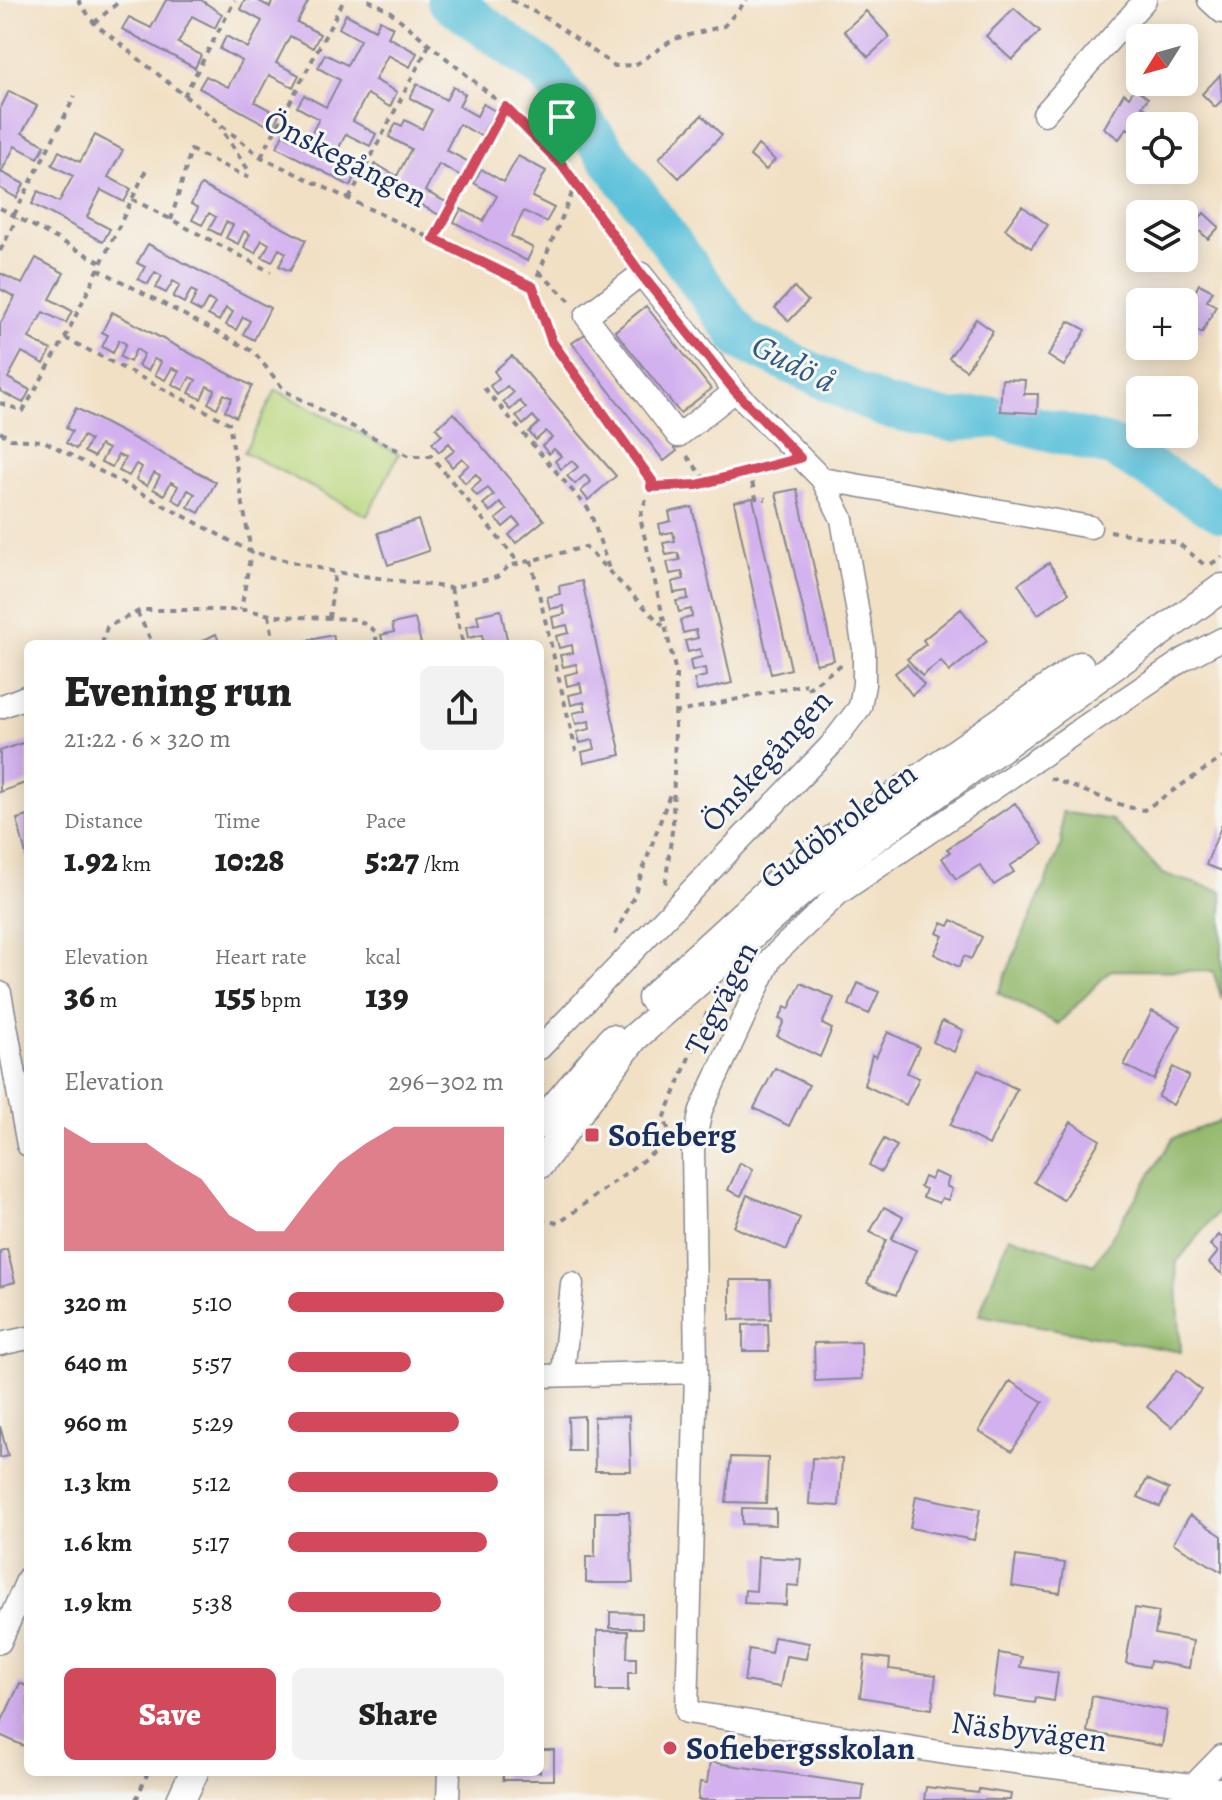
<!DOCTYPE html>
<html lang="en">
<head>
<meta charset="utf-8">
<style>
  body { margin:0; font-family:Alegreya,serif; background:#f2f2f2; color:#222; height:100vh; display:flex; flex-direction:column; font-size:30px; white-space:nowrap }
  * { box-sizing:border-box; margin:0 }
  p { font-size:26px; color:#767676 }
  .icon { flex:none; width:44px; height:44px; fill:none; stroke:currentColor; stroke-width:2; stroke-linecap:round; stroke-linejoin:round }
  .map { position:relative; flex:1; overflow:hidden }
  .panel { position:absolute; left:24px; top:640px; width:520px; height:1136px; display:flex; flex-direction:column; background:#fff; border-radius:12px; box-shadow:0 4px 20px #0003 }
  .panel>* { flex:none }
  .needle { width:52px; rotate:233deg }
  .fabs { position:absolute; left:1126px; top:24px; display:grid; gap:16px }
  .fabs a { display:grid; place-items:center; width:72px; height:72px; border-radius:12px; background:#fff; box-shadow:0 4px 20px #0003; font-size:40px }
  .pin { position:absolute; display:grid; place-items:center; width:68px; height:68px; color:#fff; margin:-82px -34px; border-radius:50% 50% 50% 0; rotate:-45deg; box-shadow:0 0 8px #0007 }
  .pin .icon { rotate:45deg }
  .round { display:grid; place-items:center; flex:none; width:84px; height:84px; border-radius:12px; background:#f2f2f2 }
  .headline { display:flex; align-items:center; justify-content:space-between; height:136px; padding:0 40px }
  h1 { font-size:44px; font-weight:800; line-height:60px }
  .figures { display:grid; grid-template-columns:repeat(3,1fr); gap:12px; height:136px; padding:8px 40px }
  .figures div { display:grid; align-content:center }
  .figures b { font-size:34px; font-weight:800 }
  .figures small { font-size:22px; font-weight:400 }
  .figures p { font-size:22px }
  .chart { height:224px; padding:16px 40px }
  .chart p { display:flex; justify-content:space-between }
  .chart svg { width:100%; height:144px; margin-top:8px; fill:#d1495b; opacity:.7 }
  .action { display:flex; gap:16px; margin-top:auto; padding:16px 40px }
  .action a { flex:1; height:92px; border-radius:12px; background:#d1495b; color:#fff; font-size:32px; font-weight:800; line-height:92px; text-align:center }
  .action a+a { background:#f2f2f2; color:#222 }
  ul { padding:0 40px; list-style:none; font-size:26px }
  li { display:grid; grid-template-columns:128px 96px 1fr; align-items:center; height:60px }
  li i { height:20px; border-radius:10px; background:#d1495b }
  .map>svg:first-child { display:block }
  .green { fill:#bad77d; stroke:#6a836e; stroke-width:2 }
  .forest { fill:#93b86c; stroke:#577465; stroke-width:2 }
  .lines { fill:none; stroke-linecap:round; stroke-linejoin:round }
  .river { stroke:#5cc1da; stroke-width:42 }
  .building { fill:#d3b1ef }
  .minor-casing { stroke:#868891; stroke-width:25 }
  .major-casing { stroke:#868891; stroke-width:31 }
  .path { stroke:#868891; stroke-width:4; stroke-dasharray:6 6; stroke-linecap:butt }
  .minor { stroke:#fff; stroke-width:22 }
  .major { stroke:#fff; stroke-width:28 }
  .route-casing { stroke:#fff; stroke-width:16 }
  .route { stroke:#d1495b; stroke-width:10 }
  .poi-dot { fill:#d1495b; stroke:#f6f6f2; stroke-width:3 }
  .labels { text-anchor:middle; dominant-baseline:central; stroke-width:6; stroke-linejoin:round; paint-order:stroke }
  .street-label { font-size:32px; fill:#1b2f5e; stroke:#f6f6f2 }
  .poi-label { font-size:32px; font-weight:bold; fill:#1b2f5e; stroke:#f6f6f2; text-anchor:start }
  .water-label { font-size:34px; font-style:italic; fill:#2e5b83; stroke:#f6f6f2 }
</style>
</head>
<body>
<div class="map">
<svg width="1222" height="1800" viewBox="0 0 1222 1800">
  <rect width="100%" height="100%" fill="#f6f6f2"/>
  <filter id="ink" filterUnits="userSpaceOnUse"><feTurbulence type="fractalNoise" baseFrequency=".0125" numOctaves="2"/><feDisplacementMap in="SourceGraphic" scale="16" xChannelSelector="R" yChannelSelector="G"/><feConvolveMatrix kernelMatrix="1 2 1 2 8 2 1 2 1" color-interpolation-filters="sRGB"/></filter>
  <filter id="wash" filterUnits="userSpaceOnUse"><feTurbulence type="fractalNoise" baseFrequency=".006" numOctaves="4" result="noise"/><feDisplacementMap in="SourceGraphic" scale="32" xChannelSelector="R" yChannelSelector="G"/><feGaussianBlur stdDeviation="1.8" result="paint"/><feColorMatrix in="noise" values="0 0 0 0 0 0 0 0 0 0 0 0 0 0 0 0 0 1.4 0 .05"/><feComposite in="paint" operator="in"/></filter>
  <g filter="url(#wash)">
    <rect width="100%" height="100%" fill="#f2e0c4"/>
    <path class="green" d="M 276,390 L 399,454 L 367,516 L 244,452 Z"/>
    <path class="forest" d="M 1062,812 L 1112,820 L 1163,874 L 1222,891 L 1222,999 L 1213,971 L 1111,970 L 1058,1024 L 998,993 L 1061,846 Z
      M 1222,1120 L 1222,1207 L 1176,1263 L 1181,1352 L 979,1315 L 1009,1236 L 1094,1265 L 1173,1138 Z"/>
    <g class="lines">
      <path class="river" d="M 448,0 L 547,72 L 742,340 L 885,407 L 951,421 L 997,417 L 1114,447 L 1222,512"/>
    </g>
    <g id="blocks">
      <path class="building" d="M 166,0 L 201,0 L 222,14 L 215,28 L 192,16 L 178,43 L 201,55 L 195,68 L 122,29 L 129,17 L 151,28 Z
        M 245,0 L 257,0 L 270,7 L 273,0 L 309,0 L 297,22 L 320,34 L 313,48 L 290,36 L 276,63 L 299,75 L 293,87 L 269,75 L 255,102 L 279,115 L 272,128 L 199,88 L 206,76 L 228,87 L 242,61 L 220,49 L 226,36 L 248,48 L 262,21 L 240,9 Z
        M 1014,8 L 1040,31 L 1012,60 L 986,36 Z
        M 866,11 L 890,37 L 868,57 L 844,31 Z
        M 346,14 L 375,30 L 380,20 L 387,24 L 393,27 L 388,37 L 417,53 L 410,67 L 388,55 L 375,80 L 397,92 L 390,107 L 367,94 L 353,121 L 376,134 L 370,146 L 346,134 L 332,161 L 356,173 L 350,186 L 277,147 L 283,134 L 305,146 L 319,119 L 297,107 L 304,95 L 326,107 L 340,80 L 318,68 L 325,54 L 347,65 L 360,40 L 339,28 Z
        M 1220,75 L 1222,100 L 1215,107 L 1202,94 Z
        M 417,84 L 446,100 L 453,87 L 460,91 L 465,94 L 459,106 L 477,116 L 483,104 L 495,111 L 481,136 L 459,124 L 446,150 L 469,162 L 461,176 L 439,164 L 425,191 L 448,203 L 441,216 L 369,177 L 375,164 L 397,176 L 411,149 L 389,137 L 396,123 L 402,126 L 405,120 L 422,129 L 432,110 L 410,98 Z
        M 1135,88 L 1148,98 L 1142,106 L 1150,112 L 1135,133 L 1127,128 L 1119,139 L 1104,128 L 1124,93 L 1129,97 Z
        M 9,91 L 37,106 L 22,133 L 45,145 L 38,158 L 15,146 L 1,172 L 24,184 L 17,198 L 0,188 L 0,109 Z
        M 702,115 L 722,135 L 679,178 L 659,158 Z
        M 95,135 L 123,150 L 108,177 L 131,189 L 124,202 L 101,190 L 87,217 L 110,229 L 103,242 L 32,204 L 38,191 L 59,202 L 73,176 L 52,165 L 59,151 L 80,162 Z
        M 758,145 L 775,160 L 766,170 L 750,156 Z
        M 518,156 L 546,171 L 532,197 L 554,208 L 546,222 L 524,211 L 511,236 L 533,248 L 527,261 L 454,222 L 461,209 L 483,221 L 497,196 L 474,183 L 481,169 L 504,182 Z
        M 201,185 L 306,240 L 290,271 L 279,266 L 286,253 L 279,249 L 272,262 L 262,257 L 269,244 L 262,240 L 255,253 L 244,247 L 250,234 L 244,231 L 238,244 L 226,238 L 233,225 L 226,222 L 220,235 L 209,229 L 216,217 L 209,213 L 202,225 L 192,220 L 198,208 L 191,204 Z
        M 1022,206 L 1048,225 L 1031,248 L 1005,229 Z
        M 1204,213 L 1219,227 L 1208,239 L 1193,225 Z
        M 148,244 L 270,308 L 254,340 L 243,334 L 250,321 L 243,317 L 236,330 L 226,325 L 233,312 L 226,308 L 219,321 L 208,315 L 215,303 L 208,299 L 201,312 L 190,306 L 197,293 L 191,290 L 184,303 L 173,297 L 180,285 L 173,281 L 166,293 L 156,288 L 162,276 L 155,272 L 148,284 L 138,279 L 145,267 L 137,263 Z
        M 36,258 L 64,273 L 50,299 L 72,311 L 66,323 L 43,312 L 29,338 L 51,350 L 44,364 L 22,352 L 8,378 L 30,390 L 23,403 L 0,391 L 0,324 L 15,297 L 0,289 L 0,273 L 22,284 Z
        M 1199,284 L 1213,291 L 1207,301 L 1216,306 L 1202,333 L 1184,324 L 1184,302 L 1177,302 L 1184,289 L 1194,294 Z
        M 794,287 L 808,301 L 789,321 L 775,308 Z
        M 646,306 L 711,389 L 680,413 L 615,331 Z
        M 112,312 L 252,386 L 236,417 L 225,411 L 232,398 L 224,394 L 217,408 L 208,403 L 215,390 L 207,386 L 201,399 L 189,393 L 196,380 L 190,377 L 183,390 L 172,384 L 179,371 L 172,368 L 165,380 L 155,375 L 161,362 L 154,359 L 148,371 L 138,366 L 144,354 L 136,349 L 130,362 L 120,357 L 126,344 L 119,340 L 113,353 L 102,347 L 108,335 L 102,332 Z
        M 976,319 L 993,331 L 966,370 L 949,358 Z
        M 1069,321 L 1086,330 L 1064,366 L 1048,356 Z
        M 585,334 L 677,451 L 664,461 L 572,343 Z
        M 512,356 L 616,476 L 588,500 L 581,491 L 591,482 L 585,475 L 575,484 L 567,476 L 578,467 L 572,461 L 561,469 L 555,461 L 561,456 L 554,449 L 549,454 L 542,446 L 552,438 L 546,431 L 536,440 L 529,432 L 539,423 L 533,416 L 523,425 L 516,416 L 526,408 L 520,401 L 510,410 L 503,402 L 513,393 L 507,386 L 497,395 L 490,386 L 499,378 L 494,371 Z
        M 1002,379 L 1025,380 L 1024,394 L 1038,394 L 1037,413 L 1000,411 Z
        M 76,408 L 216,482 L 199,513 L 188,507 L 195,494 L 188,490 L 181,504 L 172,499 L 178,486 L 171,482 L 164,495 L 153,489 L 160,476 L 154,473 L 147,486 L 136,480 L 142,467 L 136,464 L 129,476 L 119,471 L 125,458 L 118,455 L 112,467 L 101,462 L 108,449 L 100,445 L 94,457 L 84,452 L 90,440 L 83,436 L 76,449 L 66,443 L 72,431 L 66,428 Z
        M 454,413 L 544,520 L 516,543 L 509,535 L 520,525 L 514,518 L 503,527 L 496,519 L 507,510 L 500,503 L 490,512 L 483,504 L 494,495 L 488,488 L 477,496 L 471,489 L 481,480 L 476,474 L 465,483 L 458,474 L 469,465 L 462,458 L 452,467 L 445,458 L 455,450 L 449,443 L 439,452 L 432,443 L 442,435 L 436,428 Z
        M 797,489 L 834,660 L 816,664 L 776,493 Z
        M 753,498 L 791,669 L 771,674 L 734,502 Z
        M 692,507 L 732,683 L 697,691 L 694,679 L 706,676 L 705,668 L 692,671 L 690,660 L 702,657 L 700,649 L 688,652 L 685,641 L 698,638 L 696,630 L 683,633 L 680,620 L 692,617 L 691,609 L 679,612 L 676,601 L 688,599 L 687,591 L 674,593 L 672,582 L 684,579 L 682,572 L 670,574 L 667,562 L 680,560 L 678,553 L 666,555 L 663,543 L 675,541 L 673,532 L 661,534 L 659,524 L 671,521 L 669,512 Z
        M 418,520 L 429,551 L 388,565 L 378,533 Z
        M 1049,563 L 1069,593 L 1038,614 L 1018,584 Z
        M 582,581 L 621,755 L 584,763 L 582,752 L 595,749 L 593,740 L 580,743 L 577,732 L 590,729 L 589,721 L 576,724 L 573,713 L 586,710 L 584,702 L 571,705 L 569,695 L 582,692 L 580,683 L 567,686 L 565,675 L 578,672 L 576,664 L 563,667 L 560,655 L 573,653 L 572,645 L 559,648 L 556,636 L 569,633 L 567,625 L 554,628 L 552,617 L 565,614 L 563,606 L 550,609 L 547,597 L 560,594 L 559,586 Z
        M 961,609 L 987,641 L 949,672 L 941,661 L 922,676 L 907,659 L 926,644 L 923,640 Z
        M 501,610 L 508,644 L 484,644 L 482,635 L 468,638 L 466,627 L 479,624 L 477,615 Z
        M 415,619 L 421,644 L 383,644 L 381,635 L 394,632 L 392,624 Z
        M 216,634 L 220,644 L 196,644 Z
        M 333,635 L 335,644 L 296,644 L 296,643 Z
        M 907,664 L 924,685 L 912,695 L 895,673 Z
        M 28,741 L 28,782 L 0,792 L 0,751 Z
        M 1015,803 L 1043,844 L 1010,866 L 1014,872 L 994,885 L 980,865 L 956,879 L 942,858 L 950,852 L 947,849 Z
        M 28,816 L 28,859 L 27,859 L 17,819 Z
        M 1222,824 L 1222,871 L 1206,865 Z
        M 952,920 L 982,937 L 971,959 L 964,956 L 959,967 L 934,954 L 943,936 L 937,933 L 942,923 L 949,926 Z
        M 801,983 L 834,998 L 822,1024 L 832,1029 L 820,1057 L 777,1036 L 784,1021 L 779,1019 L 785,1007 L 789,1009 Z
        M 858,983 L 879,992 L 869,1014 L 849,1005 Z
        M 1152,1011 L 1181,1026 L 1154,1080 L 1124,1065 Z
        M 942,1021 L 963,1030 L 954,1052 L 933,1042 Z
        M 888,1032 L 919,1047 L 907,1073 L 919,1078 L 906,1105 L 864,1085 L 872,1055 L 876,1057 Z
        M 1173,1067 L 1189,1076 L 1173,1105 L 1158,1097 Z
        M 775,1068 L 809,1085 L 789,1126 L 754,1108 Z
        M 978,1070 L 1017,1089 L 989,1145 L 950,1125 Z
        M 1071,1122 L 1100,1140 L 1063,1200 L 1034,1182 Z
        M 884,1139 L 897,1146 L 881,1172 L 869,1165 Z
        M 740,1163 L 753,1169 L 741,1196 L 728,1190 Z
        M 934,1172 L 949,1178 L 946,1186 L 952,1189 L 948,1200 L 942,1198 L 939,1203 L 923,1197 L 926,1189 L 920,1187 L 924,1177 L 931,1180 Z
        M 747,1195 L 800,1218 L 787,1250 L 734,1227 Z
        M 884,1207 L 903,1217 L 891,1239 L 916,1250 L 896,1295 L 867,1283 L 886,1240 L 870,1232 Z
        M 1219,1235 L 1222,1238 L 1222,1274 L 1209,1263 L 1218,1252 L 1210,1245 Z
        M 7,1249 L 15,1282 L 0,1286 L 0,1251 Z
        M 730,1280 L 770,1280 L 771,1319 L 730,1320 Z
        M 768,1324 L 769,1351 L 743,1351 L 743,1325 Z
        M 861,1342 L 862,1379 L 815,1381 L 814,1343 Z
        M 1177,1370 L 1201,1390 L 1172,1427 L 1147,1407 Z
        M 1010,1381 L 1043,1402 L 1012,1451 L 979,1431 Z
        M 584,1416 L 584,1451 L 569,1451 L 568,1417 Z
        M 629,1416 L 631,1471 L 595,1471 L 594,1417 Z
        M 0,1426 L 8,1456 L 0,1458 Z
        M 731,1457 L 768,1458 L 766,1503 L 726,1502 Z
        M 812,1458 L 842,1459 L 839,1506 L 809,1504 Z
        M 1147,1479 L 1169,1489 L 1160,1507 L 1138,1497 Z
        M 916,1496 L 980,1509 L 974,1540 L 910,1528 Z
        M 742,1508 L 776,1509 L 776,1525 L 742,1524 Z
        M 595,1512 L 629,1512 L 633,1583 L 586,1583 L 586,1557 L 595,1557 Z
        M 1190,1515 L 1222,1536 L 1222,1572 L 1173,1543 Z
        M 1016,1556 L 1065,1563 L 1060,1593 L 1012,1586 Z
        M 758,1557 L 801,1559 L 799,1586 L 787,1585 L 786,1605 L 744,1603 L 745,1590 L 756,1591 Z
        M 1135,1608 L 1159,1612 L 1155,1634 L 1193,1641 L 1189,1668 L 1150,1661 L 1149,1667 L 1126,1663 Z
        M 610,1612 L 642,1613 L 642,1628 L 610,1628 Z
        M 597,1631 L 628,1631 L 627,1658 L 636,1658 L 636,1673 L 628,1673 L 628,1691 L 597,1691 Z
        M 774,1637 L 809,1643 L 806,1659 L 786,1656 L 780,1687 L 744,1681 L 749,1649 L 771,1653 Z
        M 999,1653 L 1022,1657 L 1020,1667 L 1058,1673 L 1054,1701 L 1036,1698 L 1035,1703 L 993,1697 Z
        M 865,1656 L 890,1659 L 889,1669 L 936,1675 L 932,1709 L 860,1697 Z
        M 20,1683 L 28,1687 L 28,1748 L 0,1735 L 0,1725 Z
        M 1092,1696 L 1167,1711 L 1162,1746 L 1087,1732 Z
        M 540,1750 L 554,1750 L 554,1780 L 503,1780 L 503,1772 L 540,1772 Z
        M 710,1762 L 864,1785 L 862,1800 L 698,1800 L 700,1782 L 707,1783 Z
        M 926,1787 L 978,1793 L 979,1789 L 1011,1794 L 1010,1800 L 924,1800 Z"/>
    </g>
  </g>
  <g filter="url(#ink)">
    <use href="#blocks" fill-opacity="0" stroke="#868891" stroke-width="2"/>
    <g class="lines">
      <g class="minor-casing">
        <path id="minor" d="M 1209,0 L 1222,12
          M 1044,114 L 1145,0
          M 822,479 L 1090,527
          M 0,707 L 28,696
          M 0,993 L 28,1145
          M 540,1048 L 830,746 L 860,707 L 864,684 L 864,649 L 842,519 L 822,479 L 735,391 L 641,274 L 586,316 L 678,436 L 735,391
          M 0,1344 L 28,1338
          M 696,1372 L 687,1712 L 952,1754 L 1222,1789
          M 563,1374 L 572,1284
          M 540,1376 L 696,1372 L 693,1149 L 701,1110 L 771,958 L 838,894 L 1184,659 L 1222,639
          M 0,1642 L 28,1578
          M 448,1800 L 449,1772
          M 1179,1800 L 1222,1756"/>
      </g>
      <g class="major-casing">
        <path id="major" d="M 652,998 L 798,864 L 1080,666
          M 540,1124 L 612,1039
          M 540,1164 L 634,1038 L 803,890 L 1222,588
          M 181,1800 L 194,1772"/>
      </g>
      <path class="path" d="M 78,0 L 94,23 L 261,157 L 533,287 L 552,342 L 652,481 L 640,517 L 676,673 L 673,823 L 665,887
        M 368,0 L 387,9 L 505,107 L 562,165 L 628,256
        M 511,0 L 546,18 L 615,66 L 635,65 L 674,39 L 724,26 L 747,0
        M 94,23 L 121,0
        M 184,96 L 235,0
        M 261,157 L 344,0
        M 132,199 L 271,272
        M 349,199 L 430,43
        M 0,208 L 100,262
        M 14,215 L 75,96
        M 171,220 L 191,150 L 247,177 L 249,171 L 220,127
        M 434,239 L 505,107
        M 0,251 L 17,218
        M 98,269 L 254,352 L 285,391 L 409,456 L 431,456 L 519,563
        M 539,272 L 570,301
        M 533,287 L 575,186
        M 65,338 L 229,423 L 251,552 L 241,610
        M 484,388 L 590,511 L 609,569
        M 0,403 L 23,411 L 65,338 L 148,166
        M 0,432 L 11,439 L 44,441 L 251,552 L 335,572 L 451,588 L 497,577 L 509,566 L 585,547 L 663,626
        M 687,456 L 708,483
        M 749,471 L 756,498 L 766,499
        M 651,487 L 697,485 L 778,464
        M 1110,531 L 1178,543 L 1207,567
        M 531,560 L 576,751
        M 1211,564 L 1222,557
        M 451,588 L 463,644
        M 137,612 L 153,644
        M 269,615 L 274,644
        M 329,618 L 335,572
        M 102,644 L 107,627 L 141,610 L 247,610 L 275,616 L 357,619 L 375,631 L 377,644
        M 807,689 L 842,664
        M 674,713 L 806,684
        M 1050,778 L 1127,807 L 1144,810 L 1222,758
        M 615,935 L 633,898 L 671,791
        M 673,1140 L 664,1119 L 709,1008
        M 540,1220 L 559,1223 L 670,1140
        M 136,1800 L 148,1772"/>
      <use href="#minor" class="minor"/>
      <use href="#major" class="major"/>
    </g>
  </g>
  <g class="lines" filter="url(#ink)">
    <g class="route-casing">
      <path id="route" d="M 505,107 L 562,165 L 641,274 L 735,391 L 800,458 L 697,485 L 651,487 L 652,481 L 552,342 L 533,287 L 434,239 Z"/>
    </g>
    <use href="#route" class="route"/>
  </g>
  <g class="poi-dot">
    <rect x="584" y="1127" width="16" height="16" rx="4"/>
    <circle cx="670" cy="1748" r="8"/>
  </g>
  <g class="labels">
    <g class="street-label">
      <text transform="translate(346 158) rotate(27)">Önskegången</text>
      <text transform="translate(766 760) rotate(-48)">Önskegången</text>
      <text transform="translate(838 825) rotate(-37)">Gudöbroleden</text>
      <text transform="translate(721 998) rotate(-63)">Tegvägen</text>
      <text transform="translate(1029 1731) rotate(7)">Näsbyvägen</text>
    </g>
    <g class="poi-label">
      <text x="608" y="1135">Sofieberg</text>
      <text x="686" y="1748">Sofiebergsskolan</text>
    </g>
    <g class="water-label">
      <text transform="translate(794 363) rotate(27)">Gudö å</text>
    </g>
  </g>
</svg>
<div class="fabs">
<a><svg class="needle" viewBox="-14 -14 28 28"><path d="M0-13l5 13h-10z" fill="#e53935"/><path d="M0 13l5-13h-10z" fill="#767676"/></svg></a>
<a><svg class="icon" aria-label="locate" viewBox="0 0 24 24"><circle cx="12" cy="12" r="6"/><path d="M12 2v4M12 18v4M2 12h4M18 12h4"/></svg></a>
<a><svg class="icon" aria-label="layers" viewBox="0 0 24 24"><path d="M12 4l9 5-9 5-9-5zM3 14l9 5 9-5"/></svg></a>
<a>+</a>
<a>−</a>
</div>
<div class="pin" style="left:562px;top:165px;background:#1e9e55"><svg class="icon" aria-label="arrive" viewBox="0 0 24 24"><path d="M6 21V4h12l-3 4 3 4H6"/></svg></div>
<section class="panel">
<div class="headline"><div><h1>Evening run</h1><p>21:22 · 6 × 320 m</p></div><a class="round"><svg class="icon" aria-label="share" viewBox="0 0 24 24"><path d="M12 15V3M7 8l5-5 5 5M5 13v7h14v-7"/></svg></a></div>
<div class="figures">
<div><p>Distance</p><b>1.92<small> km</small></b></div>
<div><p>Time</p><b>10:28</b></div>
<div><p>Pace</p><b>5:27<small> /km</small></b></div>
</div>
<div class="figures">
<div><p>Elevation</p><b>36<small> m</small></b></div>
<div><p>Heart rate</p><b>155<small> bpm</small></b></div>
<div><p>kcal</p><b>139</b></div>
</div>
<div class="chart"><p><span>Elevation</span>296–302 m</p>
<svg viewBox="0 0 160 44" preserveAspectRatio="none"><path d="M0 44V6L10 11L20 11L30 11L40 17L50 22L60 33L70 38L80 38L90 27L100 17L110 11L120 6L130 6L140 6L150 6L160 6V44z"/></svg>
</div>
<ul>
<li><b>320 m</b>5:10<i style="width:100%"></i></li>
<li><b>640 m</b>5:57<i style="width:57%"></i></li>
<li><b>960 m</b>5:29<i style="width:79%"></i></li>
<li><b>1.3 km</b>5:12<i style="width:97%"></i></li>
<li><b>1.6 km</b>5:17<i style="width:92%"></i></li>
<li><b>1.9 km</b>5:38<i style="width:71%"></i></li>
</ul>
<div class="action"><a>Save</a><a>Share</a></div>
</section>
</div>
</body>
</html>
